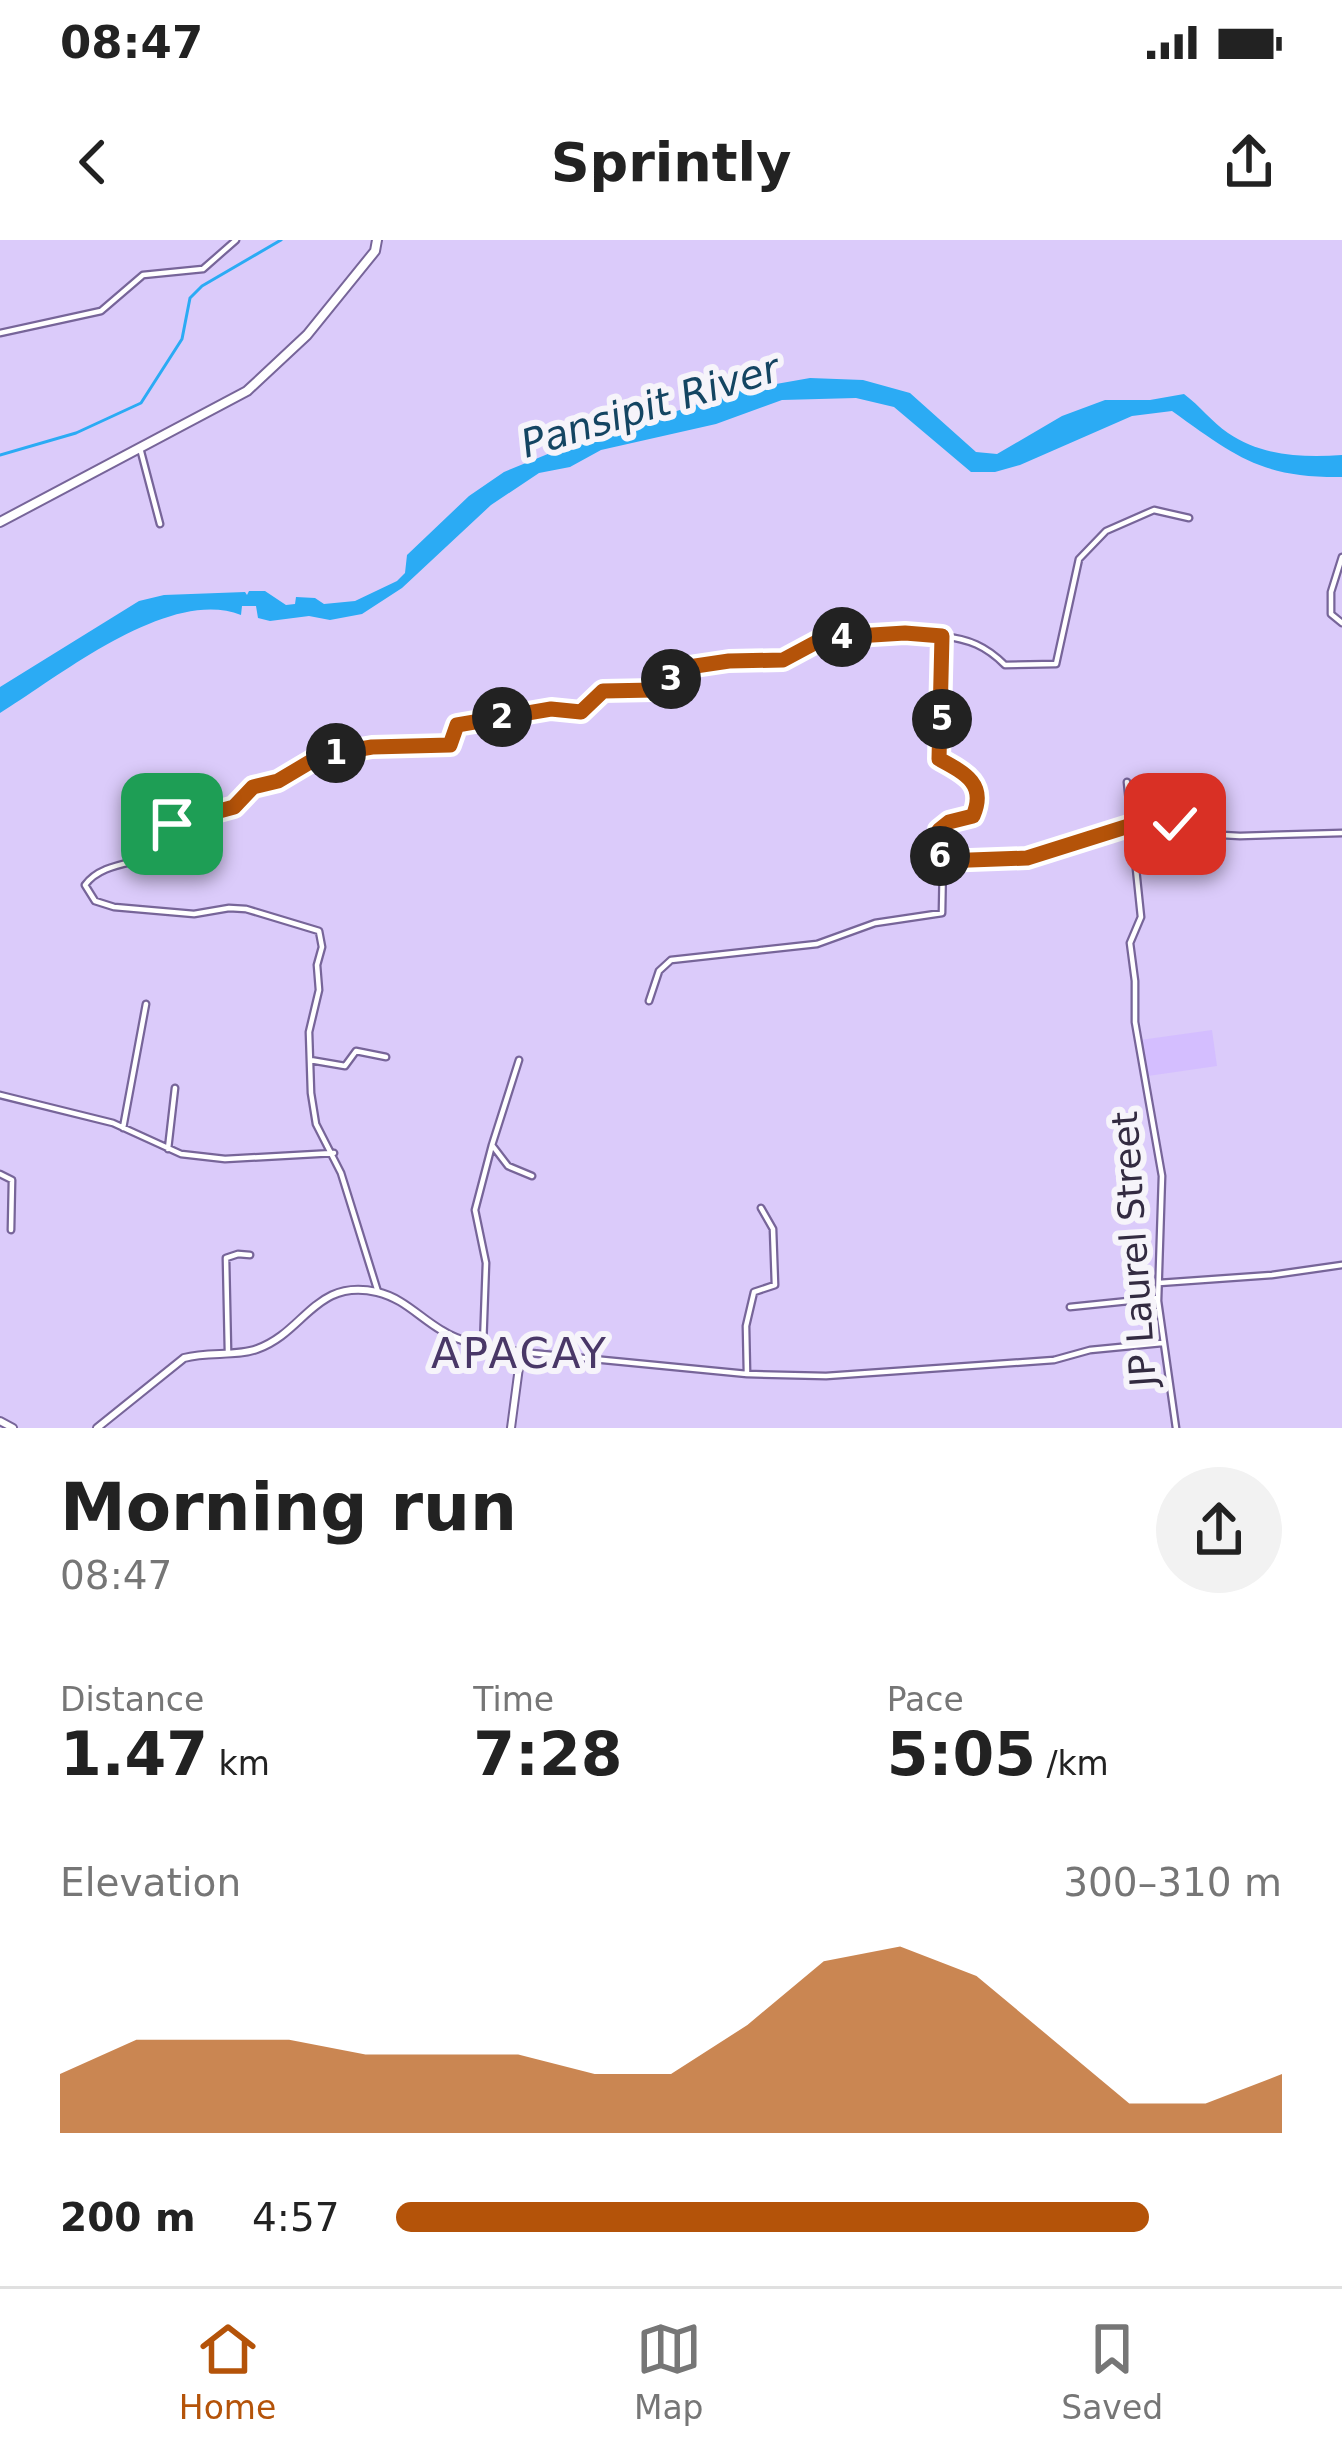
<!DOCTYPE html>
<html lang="en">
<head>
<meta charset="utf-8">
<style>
  body { margin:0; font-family:"DejaVu Sans",sans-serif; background:#f2f2f2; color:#222; height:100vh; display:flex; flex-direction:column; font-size:45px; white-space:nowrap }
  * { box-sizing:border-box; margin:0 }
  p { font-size:39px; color:#767676 }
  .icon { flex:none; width:66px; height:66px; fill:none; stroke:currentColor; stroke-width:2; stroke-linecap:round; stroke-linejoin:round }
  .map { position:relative; height:1188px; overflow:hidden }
  .details { display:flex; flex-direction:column; background:#fff; flex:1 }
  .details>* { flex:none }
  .pin { position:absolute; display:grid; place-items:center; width:102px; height:102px; color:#fff; margin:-51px; border-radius:24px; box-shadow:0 6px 18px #0006 }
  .km { position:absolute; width:60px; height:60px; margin:-30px; border-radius:50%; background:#222; color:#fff; font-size:33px; line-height:60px; text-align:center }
  .round { display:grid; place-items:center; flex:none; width:126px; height:126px; border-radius:63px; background:#f2f2f2 }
  .overview { display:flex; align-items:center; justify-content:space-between; height:204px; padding:0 60px }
  h1 { font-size:66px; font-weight:600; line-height:90px }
  .metrics { display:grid; grid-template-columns:repeat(3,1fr); gap:18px; height:204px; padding:12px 60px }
  .metrics div { display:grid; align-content:center }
  .metrics b { font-size:60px; font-weight:600 }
  .metrics small { font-size:33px; font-weight:400 }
  .metrics p { font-size:33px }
  .chart { height:336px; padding:24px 60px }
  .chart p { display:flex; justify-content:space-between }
  .chart svg { width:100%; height:216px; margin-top:12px; fill:#b45309; opacity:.7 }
  ul { padding:0 60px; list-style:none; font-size:39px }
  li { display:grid; grid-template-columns:192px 144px 1fr; align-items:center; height:90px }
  li i { height:30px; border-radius:15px; background:#b45309 }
  .status { display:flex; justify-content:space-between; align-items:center; height:84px; padding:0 60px; background:#fff; direction:ltr }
  .status svg { height:33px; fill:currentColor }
  header { display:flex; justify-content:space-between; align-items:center; height:156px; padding:0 60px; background:#fff; font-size:54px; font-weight:600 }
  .dock { display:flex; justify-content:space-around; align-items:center; height:168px; border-top:3px solid #e0e0e0; background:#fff; font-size:33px; color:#767676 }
  .dock a { display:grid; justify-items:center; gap:6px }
  .dock .active { color:#b45309 }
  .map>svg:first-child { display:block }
  .built { fill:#d4beff }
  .water { fill:#2babf4 }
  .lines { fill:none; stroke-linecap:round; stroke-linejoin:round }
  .stream { stroke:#2babf4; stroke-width:3 }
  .minor-casing { stroke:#776599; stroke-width:9 }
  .tertiary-casing { stroke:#776599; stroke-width:10 }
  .secondary-casing { stroke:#776599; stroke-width:12 }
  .minor { stroke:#fff; stroke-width:4.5 }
  .tertiary { stroke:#fff; stroke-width:6 }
  .secondary { stroke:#fff; stroke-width:8 }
  .route-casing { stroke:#fff; stroke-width:24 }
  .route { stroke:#b45309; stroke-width:15 }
  .labels { text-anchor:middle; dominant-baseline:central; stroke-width:12; stroke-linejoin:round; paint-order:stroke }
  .street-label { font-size:36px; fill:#332b41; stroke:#f6f4fa }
  .water-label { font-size:39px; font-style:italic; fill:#144562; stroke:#f6f4fa }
  .quarter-label { font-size:42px; letter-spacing:3px; fill:#493767; stroke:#f6f4fa }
</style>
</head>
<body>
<div class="status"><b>08:47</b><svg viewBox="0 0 49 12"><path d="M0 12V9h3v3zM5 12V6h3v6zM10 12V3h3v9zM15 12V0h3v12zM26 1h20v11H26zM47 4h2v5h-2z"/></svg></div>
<header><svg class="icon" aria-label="back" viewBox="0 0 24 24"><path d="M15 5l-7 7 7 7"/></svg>Sprintly<svg class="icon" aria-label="share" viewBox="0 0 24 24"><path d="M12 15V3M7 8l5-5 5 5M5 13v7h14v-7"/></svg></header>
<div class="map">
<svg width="1342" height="1188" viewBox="0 0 1342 1188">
  <rect width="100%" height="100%" fill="#dbcbfa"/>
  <path class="built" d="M 1212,790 L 1217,826 L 1148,836 L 1140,800 Z"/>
  <path class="water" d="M 810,138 L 863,140 L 910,153 L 976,212 L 997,214 L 1062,176 L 1105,160 L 1150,160 L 1184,154 C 1200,166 1212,182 1228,193 C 1261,216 1304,218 1342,215 L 1342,237 C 1261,238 1235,216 1172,171 L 1132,176 L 1020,225 L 995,232 L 971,232 L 894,167 L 856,158 L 782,160 L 716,184 L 601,210 L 570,227 L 539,233 L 491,265 L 402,348 L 362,374 L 330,380 L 309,376 L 270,381 L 258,378 L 256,366 L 242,366 L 241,375 C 170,346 58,437 0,473 L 0,447 L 139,361 L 164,355 L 245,352 L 247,355 L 249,351 L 265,351 L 286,365 L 295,364 L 296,357 L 315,358 L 324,364 L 355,361 L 397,341 L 405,333 L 407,315 L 469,256 L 504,232 L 565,207 L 742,150 Z"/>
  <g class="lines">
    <path class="stream" d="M 0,215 L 76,193 L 141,163 L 182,99 L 190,58 L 202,46 L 281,0"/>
    <g class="minor-casing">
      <path id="minor" d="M 0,93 L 101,71 L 143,35 L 203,29 L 236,0
        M 140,208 L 160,284
        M 1342,317 L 1331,352 L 1331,374 L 1342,383
        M 942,396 C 969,399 986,406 1005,425 L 1056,424 L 1079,319 L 1106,291 L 1154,270 L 1189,278
        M 1127,542 L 1141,677 L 1130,703 L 1135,741 L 1135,782 L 1162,936 L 1158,1061 L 1176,1188
        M 649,761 L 659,731 L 671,720 L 817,704 L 875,683 L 942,673 L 943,621
        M 310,820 L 345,826 L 356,811 L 386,817
        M 0,855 L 113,883 L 181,914 L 225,919 L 334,913
        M 123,888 L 146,764
        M 492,905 L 519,820
        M 168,909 L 175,848
        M 0,934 L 12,940 L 11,990
        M 1159,1043 L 1272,1035 L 1342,1025
        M 378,1052 L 341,933 L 316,884 L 311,853 L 309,792 L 319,750 L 317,725 L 322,707 L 319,691 L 246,669 L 229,668 L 194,674 L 114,667 L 95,661 L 85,645 C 103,620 143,625 169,609 L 165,589 L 172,584 L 234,567 L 253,547 L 278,541 L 321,516 L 372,507 L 450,505 L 456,485 L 551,469 L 581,472 L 603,451 L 654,450 L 664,447 L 682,428 L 748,420 L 783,420 L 824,398 L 905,393 L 942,396 L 939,519 C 965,533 987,544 973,576 L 949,582 L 939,590 L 943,621 L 1027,618 L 1135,584 L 1199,585 L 1222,595 L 1240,596 L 1342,593
        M 1070,1067 L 1158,1058
        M 483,1106 L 486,1023 L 475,970 L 492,905 L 508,926 L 532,936
        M 228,1112 L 226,1018 L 238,1014 L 250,1015
        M 521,1112 L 747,1134 L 746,1086 L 754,1052 L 775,1045 L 773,989 L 761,968
        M 747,1134 L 826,1136 L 1054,1120 L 1090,1110 L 1162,1103"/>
    </g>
    <g class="tertiary-casing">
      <path id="tertiary" d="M 0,1181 L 13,1188
        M 97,1188 L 184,1118 C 208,1111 235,1117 257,1109 C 305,1092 315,1038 377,1052 C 403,1058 419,1077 441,1090 C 464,1105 494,1108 521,1112 L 511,1188"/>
    </g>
    <g class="secondary-casing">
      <path id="secondary" d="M 0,282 L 247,151 L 307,95 L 375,11 L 377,0"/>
    </g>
    <use href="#minor" class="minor"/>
    <use href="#tertiary" class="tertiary"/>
    <use href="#secondary" class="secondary"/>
  </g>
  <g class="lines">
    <g class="route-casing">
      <path id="route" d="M 172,584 L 234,567 L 253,547 L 278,541 L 320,516 L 372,507 L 450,505 L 457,485 L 551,469 L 581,472 L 603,451 L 654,450 L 664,447 L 682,428 L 729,421 L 783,420 L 824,398 L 905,393 L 942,396 L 939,519 C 965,533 987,544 973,576 L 949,582 L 939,590 L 943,621 L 1027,618 L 1135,584 L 1175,584"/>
    </g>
    <use href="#route" class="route"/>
  </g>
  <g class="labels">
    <g class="street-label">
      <text transform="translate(1134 1009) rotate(-94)">JP Laurel Street</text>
    </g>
    <g class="water-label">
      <text transform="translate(650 166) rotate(-17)">Pansipit River</text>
    </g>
    <g class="quarter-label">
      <text x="520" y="1113">APACAY</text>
    </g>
  </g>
</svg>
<div class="pin" style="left:172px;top:584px;background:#1e9e55"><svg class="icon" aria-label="arrive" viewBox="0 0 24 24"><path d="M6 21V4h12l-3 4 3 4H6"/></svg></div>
<div class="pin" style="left:1175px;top:584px;background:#d93025"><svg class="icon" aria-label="check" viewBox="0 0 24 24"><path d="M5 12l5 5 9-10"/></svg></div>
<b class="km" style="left:336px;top:513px">1</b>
<b class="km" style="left:502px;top:477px">2</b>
<b class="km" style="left:671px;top:439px">3</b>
<b class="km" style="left:842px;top:397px">4</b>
<b class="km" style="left:942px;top:479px">5</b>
<b class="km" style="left:940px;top:616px">6</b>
</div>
<section class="details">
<div class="overview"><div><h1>Morning run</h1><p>08:47</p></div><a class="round"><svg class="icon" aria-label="share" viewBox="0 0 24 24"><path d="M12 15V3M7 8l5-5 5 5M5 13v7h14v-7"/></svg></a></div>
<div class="metrics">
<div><p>Distance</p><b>1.47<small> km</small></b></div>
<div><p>Time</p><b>7:28</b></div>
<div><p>Pace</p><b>5:05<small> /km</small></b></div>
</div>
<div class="chart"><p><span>Elevation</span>300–310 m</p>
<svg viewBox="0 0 160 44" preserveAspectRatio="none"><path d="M0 44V32L10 25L20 25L30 25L40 28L50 28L60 28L70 32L80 32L90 22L100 9L110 6L120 12L130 25L140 38L150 38L160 32V44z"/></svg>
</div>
<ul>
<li><b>200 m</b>4:57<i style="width:85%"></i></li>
</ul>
</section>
<nav class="dock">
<a class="active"><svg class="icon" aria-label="home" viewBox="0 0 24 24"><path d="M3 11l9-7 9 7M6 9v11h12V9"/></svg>Home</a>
<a><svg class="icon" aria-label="map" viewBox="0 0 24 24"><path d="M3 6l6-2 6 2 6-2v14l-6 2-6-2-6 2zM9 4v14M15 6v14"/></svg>Map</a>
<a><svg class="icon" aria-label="saved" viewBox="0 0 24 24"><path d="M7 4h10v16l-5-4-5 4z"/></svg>Saved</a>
</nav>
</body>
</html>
